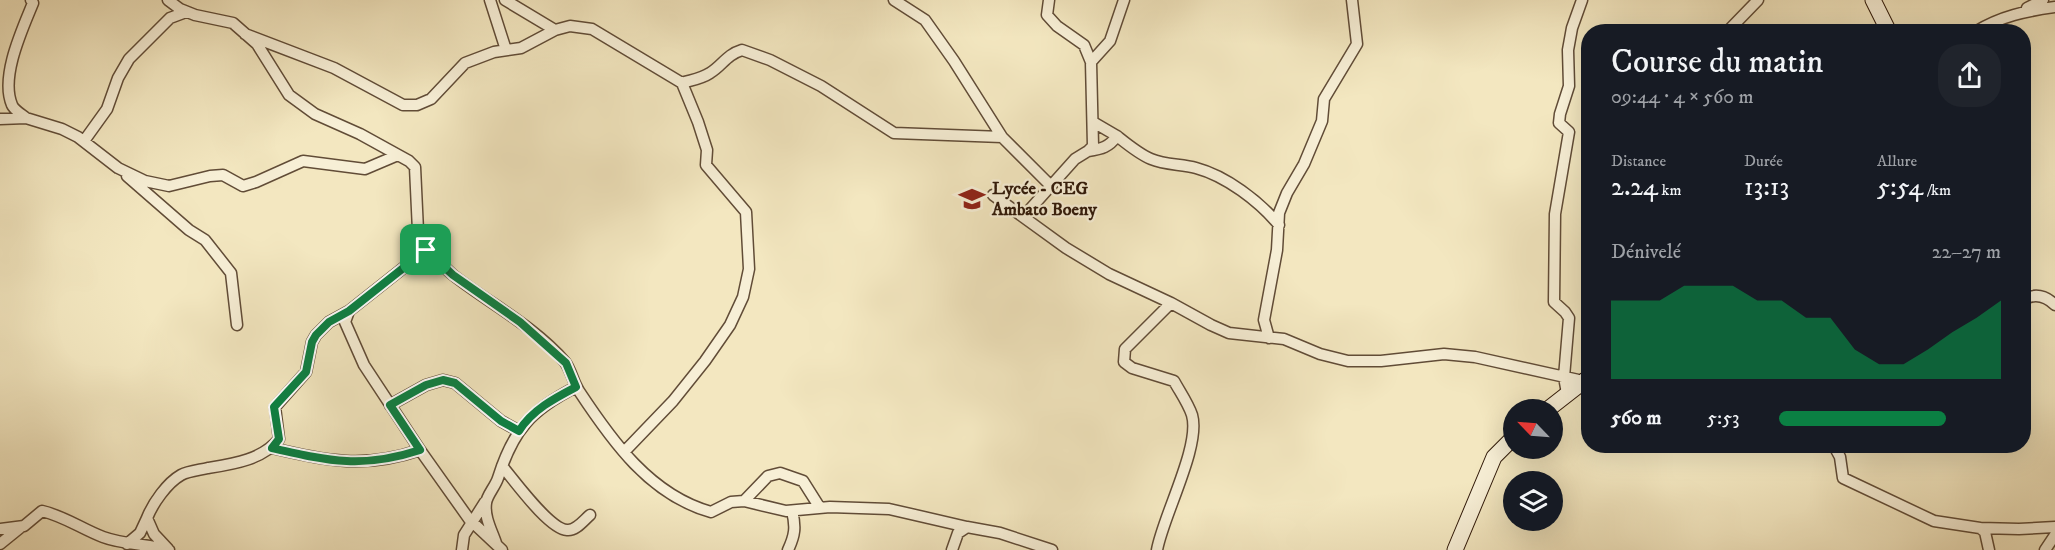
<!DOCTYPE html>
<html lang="fr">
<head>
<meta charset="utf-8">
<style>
  body { margin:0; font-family:"IM FELL DW Pica",serif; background:#20242c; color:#f1f3f6; height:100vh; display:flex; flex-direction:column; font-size:22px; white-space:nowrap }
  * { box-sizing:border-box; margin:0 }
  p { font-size:20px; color:#9ea1a6 }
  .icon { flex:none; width:33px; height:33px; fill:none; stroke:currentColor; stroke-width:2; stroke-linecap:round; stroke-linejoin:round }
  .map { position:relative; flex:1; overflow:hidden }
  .drawer { position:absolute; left:1581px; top:24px; width:450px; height:429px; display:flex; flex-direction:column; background:#171b24; border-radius:24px; box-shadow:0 6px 24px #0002 }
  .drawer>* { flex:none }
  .needle { width:39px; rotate:295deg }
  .buttons { position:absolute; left:1503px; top:399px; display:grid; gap:12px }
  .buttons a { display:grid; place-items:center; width:60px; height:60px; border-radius:50%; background:#171b24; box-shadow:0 6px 24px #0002; font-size:30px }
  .pin { position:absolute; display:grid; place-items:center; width:51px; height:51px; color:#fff; margin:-26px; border-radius:12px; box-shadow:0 3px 9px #0006 }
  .round { display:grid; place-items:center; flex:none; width:63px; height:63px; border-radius:24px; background:#20242c }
  .overview { display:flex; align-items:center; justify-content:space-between; height:102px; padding:0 30px }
  h1 { font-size:33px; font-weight:600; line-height:45px }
  .figures { display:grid; grid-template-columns:repeat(3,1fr); gap:9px; height:102px; padding:6px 30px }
  .figures div { display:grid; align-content:center }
  .figures b { font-size:26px; font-weight:600 }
  .figures small { font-size:16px; font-weight:400 }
  .figures p { font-size:16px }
  .chart { height:168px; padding:12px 30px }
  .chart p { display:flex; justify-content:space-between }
  .chart svg { width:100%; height:108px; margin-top:6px; fill:#0b8043; opacity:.7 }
  ul { padding:0 30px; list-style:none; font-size:20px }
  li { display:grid; grid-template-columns:96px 72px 1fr; align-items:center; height:45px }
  li i { height:15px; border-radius:8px; background:#0b8043 }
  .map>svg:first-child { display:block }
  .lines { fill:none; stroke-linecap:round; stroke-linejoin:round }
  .street-casing { stroke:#614c37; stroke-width:13 }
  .secondary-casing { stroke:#301909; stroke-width:17 }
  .street { stroke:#f7efd6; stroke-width:10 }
  .secondary { stroke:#f7efd6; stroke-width:15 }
  .route-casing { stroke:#fff; stroke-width:12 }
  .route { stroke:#0b8043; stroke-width:8 }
  .labels { text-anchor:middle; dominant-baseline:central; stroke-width:4.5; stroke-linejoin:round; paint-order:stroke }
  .poi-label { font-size:18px; font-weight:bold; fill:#301909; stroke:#f7efd6; text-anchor:start }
</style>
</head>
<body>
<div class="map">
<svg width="2055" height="550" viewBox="0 0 2055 550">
  <rect width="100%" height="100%" fill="#f3e7c0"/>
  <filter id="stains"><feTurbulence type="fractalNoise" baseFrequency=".00333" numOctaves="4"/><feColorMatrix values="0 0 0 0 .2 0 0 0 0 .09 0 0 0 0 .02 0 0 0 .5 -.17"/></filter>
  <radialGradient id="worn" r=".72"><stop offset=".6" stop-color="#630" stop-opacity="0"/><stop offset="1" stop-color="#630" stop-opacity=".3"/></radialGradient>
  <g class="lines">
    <g class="street-casing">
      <path id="street" d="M 168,0 L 180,9 L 195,15 L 233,23 L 257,44 L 289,95 L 315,114 L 360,134 L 409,161 L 415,167 L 418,231 L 426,250 L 349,311 L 345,322 L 364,365 L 420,450
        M 490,0 L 506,50
        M 505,0 L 555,30
        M 894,0 L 925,20 L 954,61 L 1002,137
        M 1049,0 L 1047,15 L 1057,26 L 1084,45 L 1091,62
        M 2027,8 L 2043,0
        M 1727,32 L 1758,0
        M 1975,32 C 2001,16 2026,11 2055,7
        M 245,34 L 334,68 L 403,105 L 417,105 L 431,99 L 465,63 L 494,52 L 521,48 L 555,30 L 570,26 L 592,29 L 682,83 L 698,122 L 707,150 L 706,165 L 746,212 L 749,269 L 743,297 L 730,325 L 705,361 L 673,401 L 624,452
        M 682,83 C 691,80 701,79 710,73 C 723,65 726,55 742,50 L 770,60 L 821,86 L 894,133 L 1002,137 L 1051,186
        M 26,118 C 21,114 14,110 12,105 C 0,77 22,30 33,3 L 31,0
        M 0,119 L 26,118 L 62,129 L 78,137 L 118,168 L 145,181 L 169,186 L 210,176 L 223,175 L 243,186 L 256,182 L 303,161 L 365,169 L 398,155
        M 1117,136 C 1127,144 1139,154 1151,159 C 1165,165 1182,164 1196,168 C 1226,176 1259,201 1279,225
        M 84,141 L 107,109 L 118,78 L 129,59 L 170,18 L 186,12
        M 1088,151 C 1102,149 1109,147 1117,136 L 1093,122
        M 127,176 L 189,230 L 205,240 L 231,273 L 237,325
        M 993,195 L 1066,248 L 1109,274 L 1171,303 L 1211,325 L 1229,333 L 1284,339 L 1320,354 L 1348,361 L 1381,361 L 1444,354 L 1475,357 L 1583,381
        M 1023,217 L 1075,159 L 1088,151 L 1093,146 L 1091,62 L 1110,41 L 1124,0
        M 426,250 C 435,258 444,267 453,275 C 490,304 534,326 565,362 C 571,370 573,382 579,391 C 612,441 650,495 711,512 L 731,502 L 744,501 L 786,511 L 830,507 L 889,509 L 967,527
        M 2024,299 C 2036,293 2046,296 2055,305
        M 1269,338 L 1264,320 L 1277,250 L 1279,213 L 1287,193 L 1304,164 L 1322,121 L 1324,99 L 1357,44 L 1352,0
        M 1567,393 L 1564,377 L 1569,318 L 1565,312 L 1554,302 L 1555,214 L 1569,132 L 1559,123 L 1560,114 L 1569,86 L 1568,50 L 1572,28 L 1582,0
        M 390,405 L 426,385 L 443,380 L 455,383 L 501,421 L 519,431
        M 1834,446 L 1840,457 L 1843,478 L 1934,521 L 1980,528 L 1985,532 L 1989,550
        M 272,448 C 328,461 364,469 420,450 L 469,519 L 502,550
        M 502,466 C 514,480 549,529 567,530 C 576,531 584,520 590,515
        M 744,501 L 768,476 L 780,473 L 803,481 L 820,508
        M 1980,528 L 2019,529 L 2055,527
        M 0,529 L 24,526 L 42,511 C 64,516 82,529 103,537 C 125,545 148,544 169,550
        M 496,543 C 492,531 484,517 486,503 C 487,495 495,487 498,478 C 513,430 531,410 576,387
        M 0,544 L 21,527
        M 127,544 L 140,533 L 147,518
        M 168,549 L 154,534 L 147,518 C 153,503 167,483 181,475 C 188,471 200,470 208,468 C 233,464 262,460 279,439 L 275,407 L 306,372 L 312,342 L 316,335 L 329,322 L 349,311
        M 462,550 L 464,535 L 485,502
        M 788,550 C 795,535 796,527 792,511
        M 952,550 L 958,533 L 967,527 L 1000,533 L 1052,550
        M 1157,550 C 1163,516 1201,446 1192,415 C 1188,403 1180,392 1174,381 L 1132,368 L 1124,362 L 1125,349 L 1171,303
        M 2045,550 L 2055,535"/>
    </g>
    <g class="secondary-casing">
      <path id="secondary" d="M 1873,0 L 1889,32
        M 1547,410 L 1588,378
        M 1455,550 L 1494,457 L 1514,437"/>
    </g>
    <use href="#street" class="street"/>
    <use href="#secondary" class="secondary"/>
  </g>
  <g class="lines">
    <g class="route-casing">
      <path id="route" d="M 426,250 L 453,275 L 520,322 L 566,363 L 576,387 C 555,398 532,410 519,431 L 501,421 L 455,383 L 443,380 L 426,385 L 390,405 L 420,450 C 362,469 329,461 272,448 L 279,439 L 274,407 L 306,372 L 312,342 L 316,335 L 329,322 L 349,311 Z"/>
    </g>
    <use href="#route" class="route"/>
  </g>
  <defs>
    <g id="school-bare" transform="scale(2.07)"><path d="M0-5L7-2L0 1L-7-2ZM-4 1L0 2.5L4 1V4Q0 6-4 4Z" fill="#8f2418" stroke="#f7efd6" stroke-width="2.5" paint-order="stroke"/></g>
  </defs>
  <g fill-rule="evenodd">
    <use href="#school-bare" x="972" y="199"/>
  </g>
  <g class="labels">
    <g class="poi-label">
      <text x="992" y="189">Lycée - CEG<tspan x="992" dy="21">Ambato Boeny</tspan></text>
    </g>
  </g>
  <rect width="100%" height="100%" filter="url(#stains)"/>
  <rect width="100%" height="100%" fill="url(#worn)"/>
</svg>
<div class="buttons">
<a><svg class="needle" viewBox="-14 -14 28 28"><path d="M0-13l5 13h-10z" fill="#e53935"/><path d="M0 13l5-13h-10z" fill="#9ea1a6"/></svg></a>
<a><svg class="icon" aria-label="layers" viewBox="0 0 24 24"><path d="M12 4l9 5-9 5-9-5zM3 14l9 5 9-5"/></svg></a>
</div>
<div class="pin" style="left:426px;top:250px;background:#1e9e55"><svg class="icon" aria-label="arrive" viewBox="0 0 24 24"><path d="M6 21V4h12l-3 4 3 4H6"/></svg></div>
<section class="drawer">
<div class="overview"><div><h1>Course du matin</h1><p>09:44 · 4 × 560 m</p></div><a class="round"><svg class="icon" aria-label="share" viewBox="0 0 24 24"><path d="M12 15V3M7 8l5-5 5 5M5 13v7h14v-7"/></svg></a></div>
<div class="figures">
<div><p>Distance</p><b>2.24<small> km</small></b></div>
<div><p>Durée</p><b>13:13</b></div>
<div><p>Allure</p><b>5:54<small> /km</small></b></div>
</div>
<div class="chart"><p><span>Dénivelé</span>22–27 m</p>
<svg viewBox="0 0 160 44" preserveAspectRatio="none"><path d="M0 44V12L10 12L20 12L30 6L40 6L50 6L60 12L70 12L80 19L90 19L100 32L110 38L120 38L130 32L140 25L150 19L160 12V44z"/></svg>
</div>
<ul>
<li><b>560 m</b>5:53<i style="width:75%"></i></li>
</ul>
</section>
</div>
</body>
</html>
